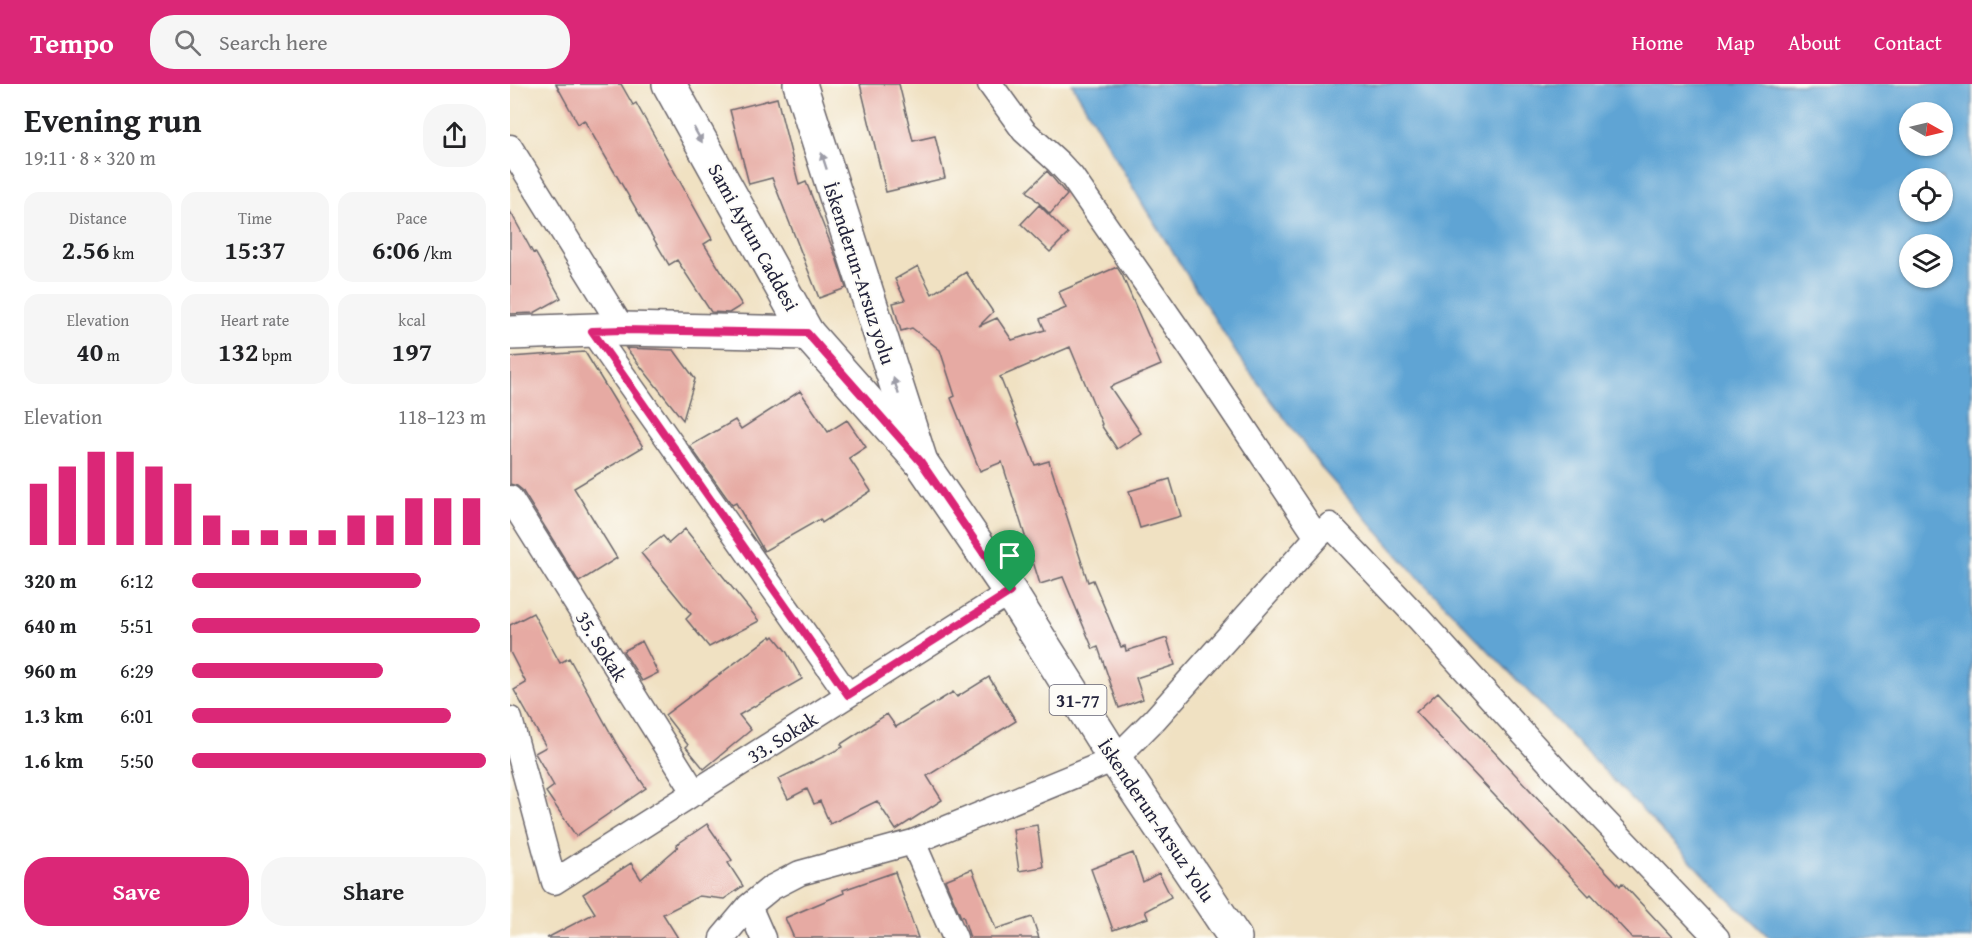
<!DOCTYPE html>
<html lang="en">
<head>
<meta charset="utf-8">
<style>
  body { margin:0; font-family:"Gentium Book Plus",serif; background:#f6f6f6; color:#202124; height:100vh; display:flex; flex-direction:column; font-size:22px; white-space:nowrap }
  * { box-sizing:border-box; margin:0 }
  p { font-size:20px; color:#757577 }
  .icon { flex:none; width:33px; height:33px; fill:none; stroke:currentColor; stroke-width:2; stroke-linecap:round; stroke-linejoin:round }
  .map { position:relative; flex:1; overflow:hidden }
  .drawer { display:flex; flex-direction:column; background:#fff; width:510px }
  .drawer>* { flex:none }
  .needle { width:39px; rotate:98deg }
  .fabs { position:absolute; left:1389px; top:18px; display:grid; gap:12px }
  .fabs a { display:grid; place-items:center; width:54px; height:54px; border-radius:50%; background:#fff; box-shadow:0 2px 4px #0004; font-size:30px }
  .pin { position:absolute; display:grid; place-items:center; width:51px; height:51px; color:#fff; margin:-62px -26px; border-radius:50% 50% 50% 0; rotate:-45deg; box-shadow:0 0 6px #0007 }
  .pin .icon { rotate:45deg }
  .round { display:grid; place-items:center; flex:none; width:63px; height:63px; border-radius:24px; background:#f6f6f6 }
  .overview { display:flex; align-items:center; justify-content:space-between; height:102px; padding:0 24px }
  h1 { font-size:33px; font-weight:700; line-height:45px }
  .metrics { display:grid; grid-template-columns:repeat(3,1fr); gap:9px; height:102px; padding:6px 24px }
  .metrics div { display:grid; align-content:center; border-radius:15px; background:#f6f6f6; text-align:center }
  .metrics b { font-size:26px; font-weight:700 }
  .metrics small { font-size:16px; font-weight:400 }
  .metrics p { font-size:16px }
  .chart { height:168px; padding:12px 24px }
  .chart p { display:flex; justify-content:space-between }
  .chart svg { width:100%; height:108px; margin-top:6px; stroke:#db2777; stroke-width:6 }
  .cta { display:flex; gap:12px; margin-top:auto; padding:12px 24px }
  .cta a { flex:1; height:69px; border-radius:24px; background:#db2777; color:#fff; font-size:24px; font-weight:700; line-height:69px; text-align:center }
  .cta a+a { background:#f6f6f6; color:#202124 }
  ul { padding:0 24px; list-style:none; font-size:20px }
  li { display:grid; grid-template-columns:96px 72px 1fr; align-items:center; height:45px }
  li i { height:15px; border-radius:8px; background:#db2777 }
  header { display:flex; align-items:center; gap:36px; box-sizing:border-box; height:84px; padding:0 30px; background:#db2777; color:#fff }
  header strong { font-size:28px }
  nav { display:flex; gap:33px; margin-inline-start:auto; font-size:21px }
  .search { width:420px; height:54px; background:#f6f6f6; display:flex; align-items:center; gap:15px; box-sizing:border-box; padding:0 21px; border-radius:24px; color:#757577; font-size:22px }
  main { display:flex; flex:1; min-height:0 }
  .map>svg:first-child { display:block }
  .water { fill:#5fa4d4; stroke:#406388; stroke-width:1.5; fill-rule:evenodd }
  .building { fill:#e6aaa3 }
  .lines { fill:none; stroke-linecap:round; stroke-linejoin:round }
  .street-casing { stroke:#6a656a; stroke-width:27 }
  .secondary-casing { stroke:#6a656a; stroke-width:36 }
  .primary-casing { stroke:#6a656a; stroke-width:36 }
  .street { stroke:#fff; stroke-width:24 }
  .secondary { stroke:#fff; stroke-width:33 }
  .primary { stroke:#fff; stroke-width:33 }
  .oneway { fill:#9c9ca7 }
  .route-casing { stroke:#fff; stroke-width:12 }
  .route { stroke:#db2777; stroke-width:8 }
  .labels { text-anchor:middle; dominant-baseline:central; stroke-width:4.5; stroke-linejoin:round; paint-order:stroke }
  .shield { fill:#fdfcf7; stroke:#646373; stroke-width:1.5 }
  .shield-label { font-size:18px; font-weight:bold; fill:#22223b }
  .street-label { font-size:20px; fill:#22223b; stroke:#fdfcf7 }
</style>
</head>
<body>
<header>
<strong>Tempo</strong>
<div class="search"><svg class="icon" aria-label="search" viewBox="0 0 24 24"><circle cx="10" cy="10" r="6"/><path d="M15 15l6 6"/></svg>Search here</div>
<nav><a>Home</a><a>Map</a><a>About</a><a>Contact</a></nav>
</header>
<main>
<section class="drawer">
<div class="overview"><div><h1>Evening run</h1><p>19:11 · 8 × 320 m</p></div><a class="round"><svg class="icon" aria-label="share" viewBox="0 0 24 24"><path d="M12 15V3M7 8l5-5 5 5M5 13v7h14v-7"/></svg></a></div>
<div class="metrics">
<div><p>Distance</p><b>2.56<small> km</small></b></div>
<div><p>Time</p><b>15:37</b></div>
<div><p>Pace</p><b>6:06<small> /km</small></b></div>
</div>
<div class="metrics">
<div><p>Elevation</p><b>40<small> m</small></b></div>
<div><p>Heart rate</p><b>132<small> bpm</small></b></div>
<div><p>kcal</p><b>197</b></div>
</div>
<div class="chart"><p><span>Elevation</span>118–123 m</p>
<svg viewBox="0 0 160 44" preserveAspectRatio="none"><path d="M5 44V19M15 44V12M25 44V6M35 44V6M45 44V12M55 44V19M65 44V32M75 44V38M85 44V38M95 44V38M105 44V38M115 44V32M125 44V32M135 44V25M145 44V25M155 44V25"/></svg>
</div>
<ul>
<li><b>320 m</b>6:12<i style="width:78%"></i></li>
<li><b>640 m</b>5:51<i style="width:98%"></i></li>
<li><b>960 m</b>6:29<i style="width:65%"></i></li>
<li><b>1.3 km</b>6:01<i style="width:88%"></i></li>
<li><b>1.6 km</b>5:50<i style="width:100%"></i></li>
</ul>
<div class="cta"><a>Save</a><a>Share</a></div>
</section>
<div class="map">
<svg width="1462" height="854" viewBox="0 0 1462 854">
  <rect width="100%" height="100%" fill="#fdfcf7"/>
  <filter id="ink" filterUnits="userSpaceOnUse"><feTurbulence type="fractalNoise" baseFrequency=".0167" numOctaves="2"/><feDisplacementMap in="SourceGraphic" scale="12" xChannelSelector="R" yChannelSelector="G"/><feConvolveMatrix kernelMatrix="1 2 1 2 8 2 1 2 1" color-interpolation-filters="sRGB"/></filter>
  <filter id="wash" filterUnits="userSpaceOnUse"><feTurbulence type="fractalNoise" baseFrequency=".008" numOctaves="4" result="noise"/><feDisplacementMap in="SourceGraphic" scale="24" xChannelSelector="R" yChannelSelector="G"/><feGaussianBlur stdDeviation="1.35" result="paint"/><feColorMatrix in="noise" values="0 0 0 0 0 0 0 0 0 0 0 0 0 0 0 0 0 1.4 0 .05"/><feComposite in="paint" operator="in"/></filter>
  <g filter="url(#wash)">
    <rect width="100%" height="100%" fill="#f0e1c2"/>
    <path class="water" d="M 562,0 L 1462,0 L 1462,854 L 1260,854 L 1207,804 L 904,489 L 814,387 L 728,272 L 635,124 ZM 1400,28 L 1432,28 L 1432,62 L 1400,62 ZM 1400,94 L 1432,94 L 1432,128 L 1400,128 ZM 1400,160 L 1432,160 L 1432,194 L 1400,194 Z"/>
    <g id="blocks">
      <path class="building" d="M 46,0 L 111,0 L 123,21 L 126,19 L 202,155 L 194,160 L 232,221 L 219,229 L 201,228 L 167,176 L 159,181 L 74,36 L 68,40 Z
        M 350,0 L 389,0 L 403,57 L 425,52 L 435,94 L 376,108 Z
        M 267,14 L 289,101 L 296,98 L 326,173 L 336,204 L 309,214 L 262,94 L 239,100 L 220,26 Z
        M 537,87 L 557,111 L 540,130 L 517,107 Z
        M 529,121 L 558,150 L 540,168 L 511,140 Z
        M 0,127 L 23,169 L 25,168 L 51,214 L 24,229 L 0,230 Z
        M 408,182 L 422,210 L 456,188 L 483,228 L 469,242 L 487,234 L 502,256 L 535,246 L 530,235 L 556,224 L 549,208 L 607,183 L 612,191 L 651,281 L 600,303 L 631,349 L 607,365 L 591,341 L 592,340 L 560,263 L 490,293 L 525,381 L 539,377 L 578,498 L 583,496 L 611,563 L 615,562 L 616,567 L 657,554 L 665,581 L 626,594 L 633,615 L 609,624 L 588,563 L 583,565 L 553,493 L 530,500 L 492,378 L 470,387 L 441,314 L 445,312 L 430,266 L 402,244 L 391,247 L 383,219 L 395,216 L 385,195 Z
        M 116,264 L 164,266 L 185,295 L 173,336 Z
        M 75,268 L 133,363 L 64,404 L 107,474 L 69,498 L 12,406 L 7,402 L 0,400 L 0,273 Z
        M 290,307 L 318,348 L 337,336 L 356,363 L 339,374 L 361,407 L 312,439 L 310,435 L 254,467 L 226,419 L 222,421 L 180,362 L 225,336 L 231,345 Z
        M 660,395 L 671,432 L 630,444 L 619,407 Z
        M 175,445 L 249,537 L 199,563 L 176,535 L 181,530 L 131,469 L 153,452 L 159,459 Z
        M 23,529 L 50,579 L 59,574 L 110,666 L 136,704 L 66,752 L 36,708 L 44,702 L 25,669 L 36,663 L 4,606 L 16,599 L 0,568 L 0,541 Z
        M 261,552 L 262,554 L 264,552 L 276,567 L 292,595 L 229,631 L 241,646 L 194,685 L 176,663 L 178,661 L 155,631 Z
        M 132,557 L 148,589 L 132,597 L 113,567 Z
        M 479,593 L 506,637 L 417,692 L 432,716 L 386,746 L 367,717 L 320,740 L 310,717 L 304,720 L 297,705 L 278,715 L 268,695 L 333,663 L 331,660 L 377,630 L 386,643 L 443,608 L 447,613 Z
        M 928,608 L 1110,802 L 1112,799 L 1163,854 L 1122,854 L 1081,810 L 1079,812 L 906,628 Z
        M 197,740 L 222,776 L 218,779 L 233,802 L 214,815 L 189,812 L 153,830 L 168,854 L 37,854 L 85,829 L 73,810 L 121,779 L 131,795 L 168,763 L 166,761 Z
        M 527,741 L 533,783 L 509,787 L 503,745 Z
        M 623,769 L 633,798 L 649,789 L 661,813 L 635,827 L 638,834 L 603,846 L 581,785 Z
        M 462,785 L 486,845 L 522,833 L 529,854 L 460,854 L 453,832 L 451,833 L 435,796 Z
        M 385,788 L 408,854 L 284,854 L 275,834 L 334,809 L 333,806 Z"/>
    </g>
  </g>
  <g filter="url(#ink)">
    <use href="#blocks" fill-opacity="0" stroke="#6a656a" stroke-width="1.5"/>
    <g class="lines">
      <g class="street-casing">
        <path id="street" d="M 480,0 L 514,47 L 548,78 L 562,93 L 680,263 L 807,453
          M 0,63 L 113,245
          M 82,247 L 338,611
          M 0,414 L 185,709
          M 0,635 L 44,798 L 500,508
          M 403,758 L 445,854
          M 239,822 L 253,854
          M 212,854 L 239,822 L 261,804 L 290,789 L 403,758 L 605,675 L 645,635 L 807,453 L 820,441 L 910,536 L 1046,686 L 1207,854"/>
      </g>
      <g class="secondary-casing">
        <path id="secondary" d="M 159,0 L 297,249
          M 290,0 L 411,378
          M 0,249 L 113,245 L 297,249"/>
      </g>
      <g class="primary-casing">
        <path id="primary" d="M 297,249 L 411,378 L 500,508 L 605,675 L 725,854"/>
      </g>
      <use href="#street" class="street"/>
      <use href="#secondary" class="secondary"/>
      <use href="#primary" class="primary"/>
    </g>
    <defs><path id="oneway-solid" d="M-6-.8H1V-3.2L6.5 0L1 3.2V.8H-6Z" transform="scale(1.5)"/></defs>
    <g class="oneway">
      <use href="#oneway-solid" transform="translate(188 51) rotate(61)"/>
      <use href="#oneway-solid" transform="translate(314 77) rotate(-108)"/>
      <use href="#oneway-solid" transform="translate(386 302) rotate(-108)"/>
    </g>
  </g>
  <g class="lines" filter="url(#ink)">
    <g class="route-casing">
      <path id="route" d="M 113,246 L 297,249 L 411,378 L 500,508 L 338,611 L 82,247 Z"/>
    </g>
    <use href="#route" class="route"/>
  </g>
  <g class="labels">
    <rect class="shield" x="539.5" y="601" width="57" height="30" rx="4.5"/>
    <g class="shield-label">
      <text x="568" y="616">31-77</text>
    </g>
    <g class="street-label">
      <text transform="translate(244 153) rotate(61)">Sami Aytun Caddesi</text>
      <text transform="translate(350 189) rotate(72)">İskenderun-Arsuz yolu</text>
      <text transform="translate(92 562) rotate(58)">35. Sokak</text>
      <text transform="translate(272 653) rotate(-32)">33. Sokak</text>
      <text transform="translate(647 736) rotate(56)">İskenderun-Arsuz Yolu</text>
    </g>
  </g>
</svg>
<div class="fabs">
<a><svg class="needle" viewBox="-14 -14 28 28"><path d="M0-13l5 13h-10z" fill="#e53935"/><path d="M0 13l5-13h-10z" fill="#757577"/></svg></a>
<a><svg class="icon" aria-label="locate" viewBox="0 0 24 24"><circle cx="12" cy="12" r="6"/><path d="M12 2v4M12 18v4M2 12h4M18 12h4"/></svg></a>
<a><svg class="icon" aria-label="layers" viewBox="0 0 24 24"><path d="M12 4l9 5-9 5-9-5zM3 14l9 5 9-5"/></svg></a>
</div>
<div class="pin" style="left:500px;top:508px;background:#1e9e55"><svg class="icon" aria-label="arrive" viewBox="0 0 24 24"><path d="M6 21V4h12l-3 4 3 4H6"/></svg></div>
</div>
</main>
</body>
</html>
